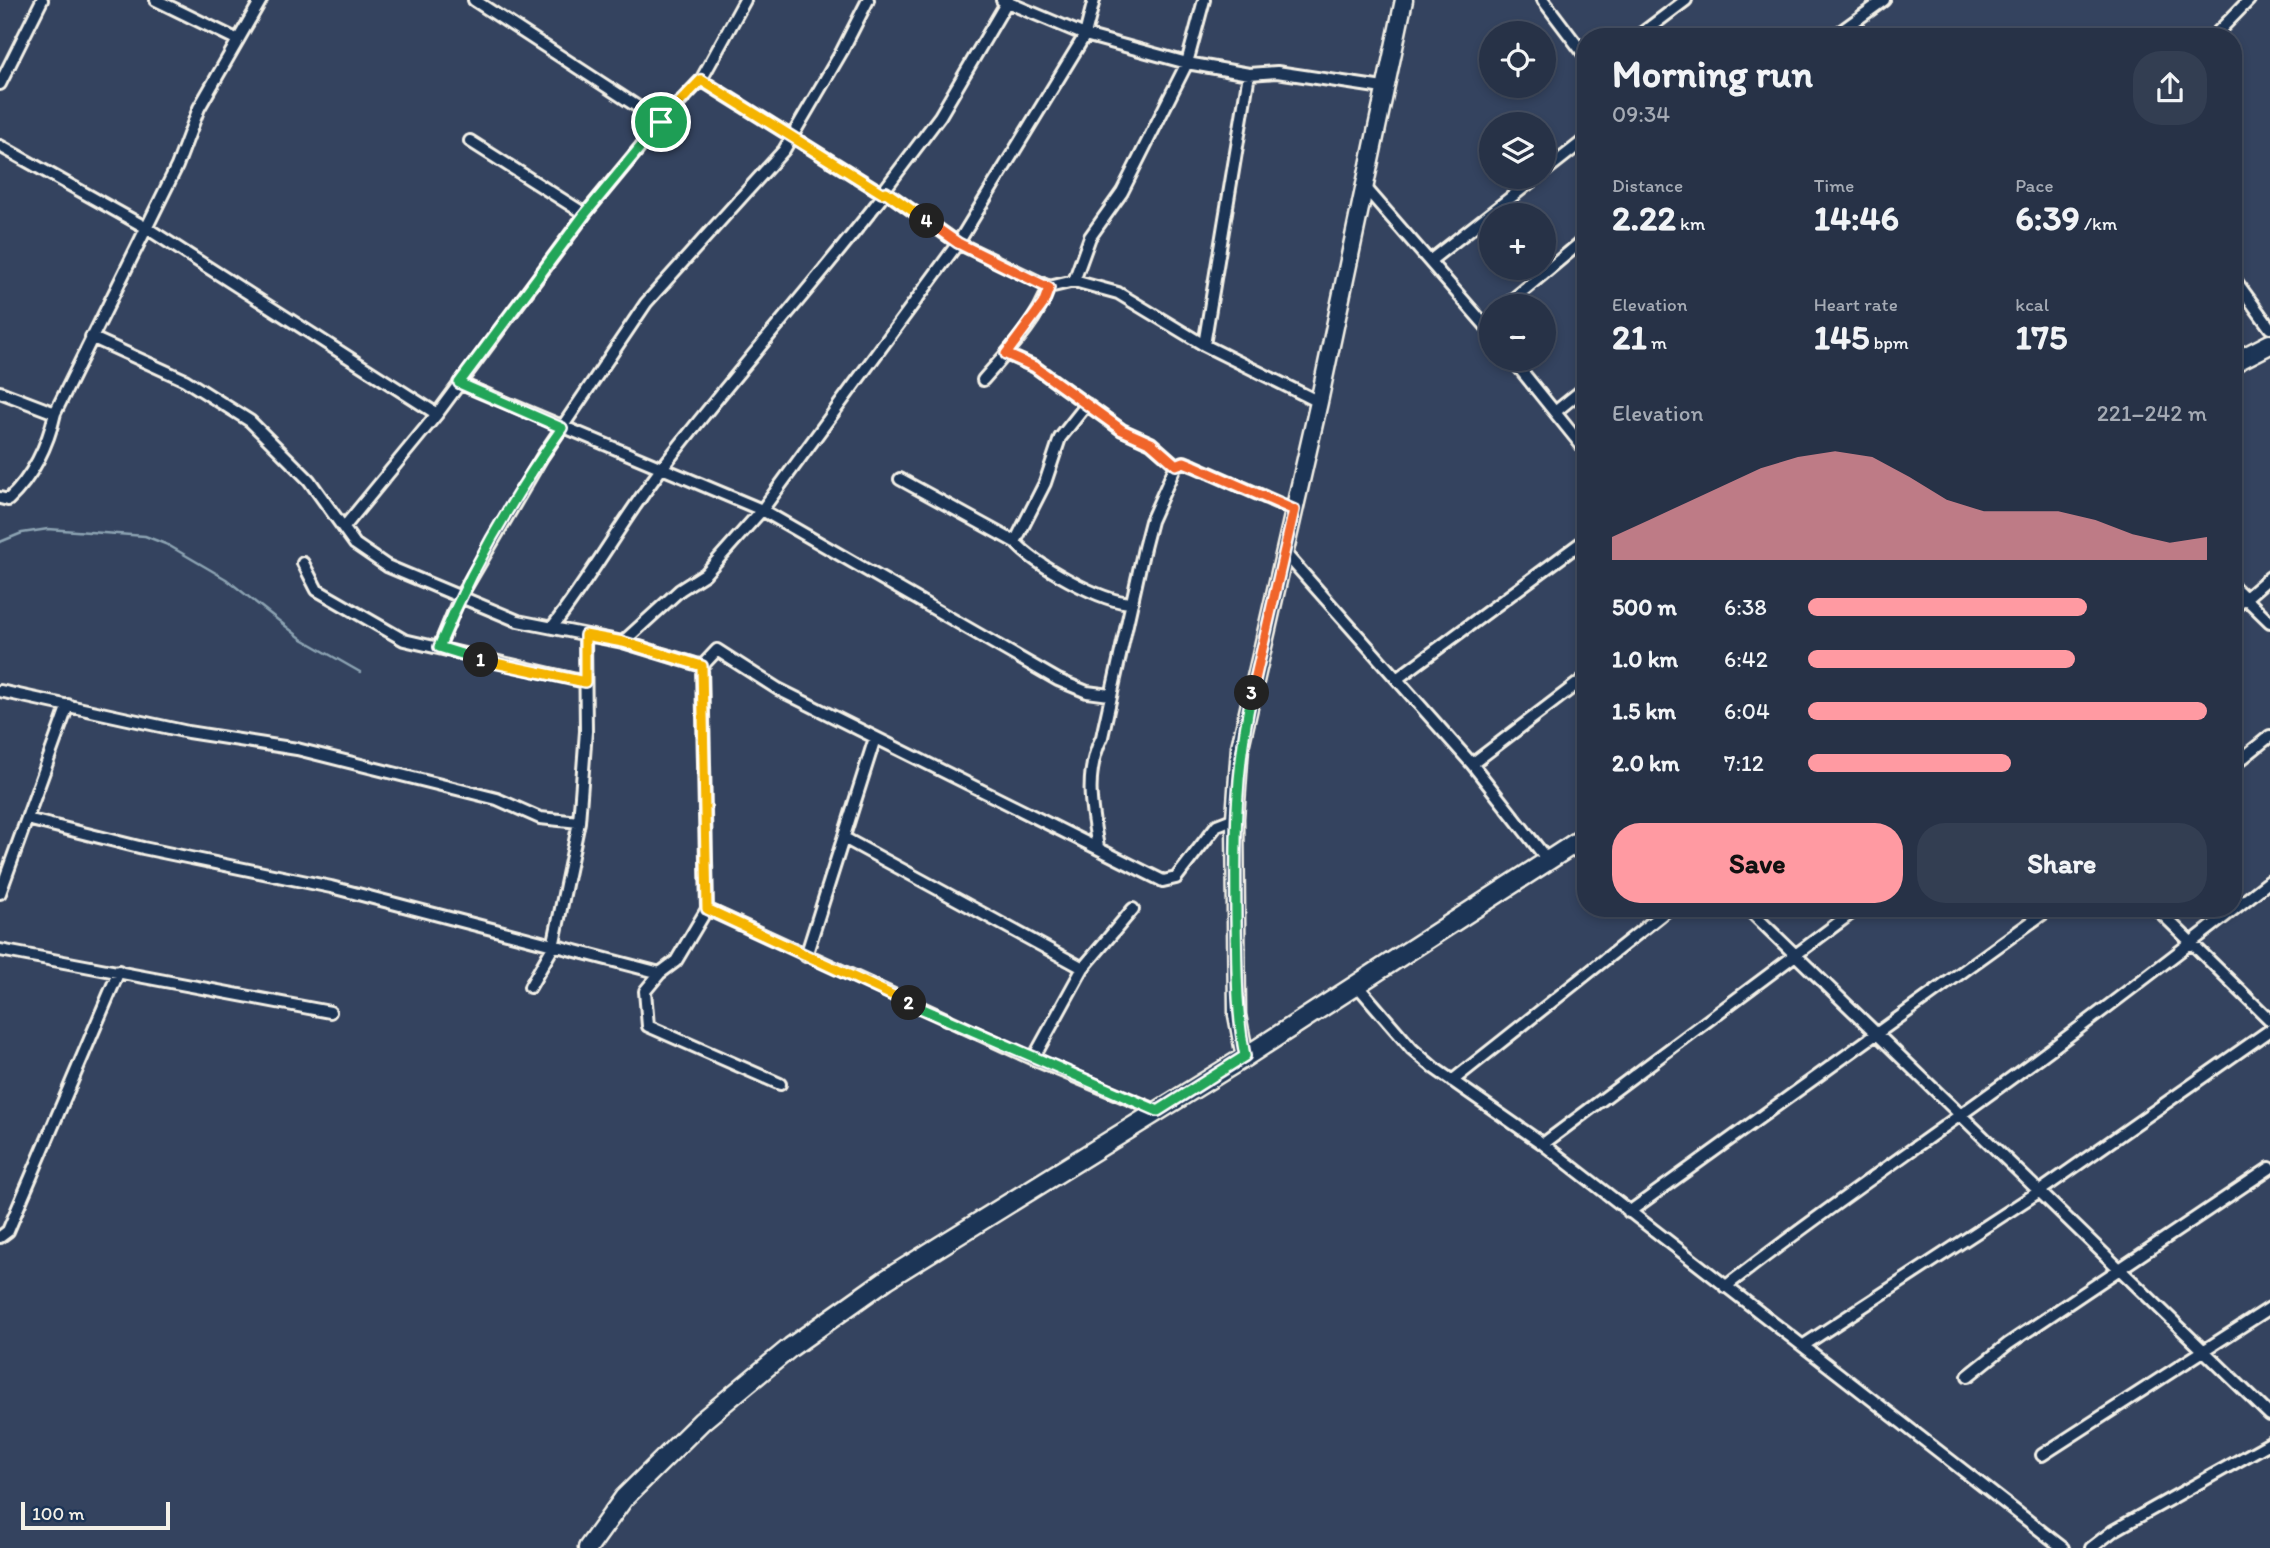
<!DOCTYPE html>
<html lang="en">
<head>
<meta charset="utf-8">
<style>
  body { margin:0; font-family:Itim,sans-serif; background:#333e52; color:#f1f3f6; height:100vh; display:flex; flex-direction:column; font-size:26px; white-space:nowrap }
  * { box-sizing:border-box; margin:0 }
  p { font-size:23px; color:#a4aab4 }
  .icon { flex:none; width:38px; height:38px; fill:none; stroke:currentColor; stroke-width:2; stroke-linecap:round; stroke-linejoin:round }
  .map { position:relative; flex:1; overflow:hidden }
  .details { position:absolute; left:1577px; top:28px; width:665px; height:889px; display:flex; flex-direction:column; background:#273247; border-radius:28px; box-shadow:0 4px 10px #0003,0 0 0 2px #434d60 }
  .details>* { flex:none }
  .controls { position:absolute; left:1479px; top:21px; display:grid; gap:14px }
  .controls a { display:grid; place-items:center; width:77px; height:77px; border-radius:50%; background:#273247; box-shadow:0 4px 10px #0003,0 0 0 2px #434d60; font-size:35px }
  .scale { position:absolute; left:21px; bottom:18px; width:149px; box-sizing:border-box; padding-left:7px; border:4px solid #f4f1e8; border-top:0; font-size:19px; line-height:24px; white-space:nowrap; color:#f4f1e8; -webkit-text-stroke:5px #1d3557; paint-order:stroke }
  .pin { position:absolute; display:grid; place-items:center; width:60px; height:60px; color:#fff; margin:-30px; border:4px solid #fff; border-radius:50%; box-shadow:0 2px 7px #0007 }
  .km { position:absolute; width:35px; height:35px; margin:-18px; border-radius:50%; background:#222; color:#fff; font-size:19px; line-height:35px; text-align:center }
  .round { display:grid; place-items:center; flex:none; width:74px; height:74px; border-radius:28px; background:#333e52 }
  .overview { display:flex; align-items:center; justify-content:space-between; height:119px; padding:0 35px }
  h1 { font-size:38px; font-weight:700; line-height:52px }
  .metrics { display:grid; grid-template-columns:repeat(3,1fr); gap:10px; height:119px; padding:7px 35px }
  .metrics div { display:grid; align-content:center }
  .metrics b { font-size:35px; font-weight:700 }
  .metrics small { font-size:19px; font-weight:400 }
  .metrics p { font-size:19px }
  .chart { height:196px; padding:14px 35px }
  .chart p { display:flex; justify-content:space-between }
  .chart svg { width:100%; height:126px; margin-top:7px; fill:#ff9aa2; opacity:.7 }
  .cta { display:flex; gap:14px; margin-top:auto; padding:14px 35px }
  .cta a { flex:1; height:80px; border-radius:28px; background:#ff9aa2; color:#111; font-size:28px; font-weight:700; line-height:80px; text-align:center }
  .cta a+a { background:#333e52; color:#f1f3f6 }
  ul { padding:0 35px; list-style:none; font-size:23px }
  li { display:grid; grid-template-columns:112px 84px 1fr; align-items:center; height:52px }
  li i { height:18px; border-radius:9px; background:#ff9aa2 }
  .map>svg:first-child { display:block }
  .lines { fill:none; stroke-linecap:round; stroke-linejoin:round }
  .stream { stroke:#8ca3b2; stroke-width:2.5 }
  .street-casing { stroke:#f4f1e8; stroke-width:16 }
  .secondary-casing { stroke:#f4f1e8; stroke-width:21 }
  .primary-casing { stroke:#f4f1e8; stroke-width:23 }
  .street { stroke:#1d3557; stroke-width:10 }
  .secondary { stroke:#1d3557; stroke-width:16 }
  .primary { stroke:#1d3557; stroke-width:18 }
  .split-1-casing { stroke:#fff; stroke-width:14 }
  .split-2-casing { stroke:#fff; stroke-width:14 }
  .split-3-casing { stroke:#fff; stroke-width:14 }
  .split-4-casing { stroke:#fff; stroke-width:14 }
  .split-5-casing { stroke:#fff; stroke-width:14 }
  .split-1 { stroke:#22a559; stroke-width:9 }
  .split-2 { stroke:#f5b400; stroke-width:9 }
  .split-3 { stroke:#22a559; stroke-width:9 }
  .split-4 { stroke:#f0652b; stroke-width:9 }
  .split-5 { stroke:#f5b400; stroke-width:9 }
</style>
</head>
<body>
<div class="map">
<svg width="2270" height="1548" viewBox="0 0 2270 1548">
  <rect width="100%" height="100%" fill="#34435f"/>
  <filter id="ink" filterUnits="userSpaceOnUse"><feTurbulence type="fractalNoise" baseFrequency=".0143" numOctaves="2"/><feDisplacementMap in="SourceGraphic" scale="14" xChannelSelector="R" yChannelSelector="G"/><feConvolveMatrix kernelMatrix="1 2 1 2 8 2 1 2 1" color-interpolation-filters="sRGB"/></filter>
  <g filter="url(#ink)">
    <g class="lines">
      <path class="stream" d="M 0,542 L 22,533 L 48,529 L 145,536 L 168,545 L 226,579 L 302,639 L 360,672"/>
      <g class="street-casing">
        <path id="street" d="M 156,0 L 236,39
          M 474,0 L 661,122
          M 1002,0 L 1085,35 L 1187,63 L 1249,74 L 1277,72 L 1383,88
          M 1543,0 L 1586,57
          M 1637,37 L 1686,0
          M 1833,37 L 1884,0
          M 2213,37 L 2249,0
          M 701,80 L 882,193 L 886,192 L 958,243 L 1049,287 L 1074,281 L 1118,293 L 1204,345 L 1319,402
          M 0,84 L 42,0
          M 470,141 L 585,214
          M 0,146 L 145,227 L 437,414
          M 1544,172 L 1586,139
          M 1364,186 L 1491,332
          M 882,193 L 940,116 L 1008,0
          M 1431,260 L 1537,177
          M 2233,277 L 2270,328
          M 1074,281 L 1090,237 L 1122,192 L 1187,63 L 1204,0
          M 1505,306 L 1586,238
          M 91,337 L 185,380 L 250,421 L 309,480 L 355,544 L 387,566 L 518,621 L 623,642 L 702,666
          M 1204,345 L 1249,74
          M 1006,354 L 1035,367 L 1122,430 L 1151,443 L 1176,465
          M 1512,359 L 1586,451
          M 983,380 C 1008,351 1036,324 1049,287
          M 459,383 L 762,510 L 1058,680 L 1087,692 L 1110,695
          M 0,392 L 55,413 L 177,166 L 199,108 L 261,0
          M 1555,412 L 1586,387
          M 1176,465 L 1184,462 L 1194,466 L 1294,510
          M 900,479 L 1015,542 C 1035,565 1101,602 1132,603
          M 0,498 L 8,500 C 32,478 48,445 55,413
          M 345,526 L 437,414 L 585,214 L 661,122 L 701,80 L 745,0
          M 1015,542 L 1045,483 L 1060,438 L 1087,404
          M 1284,552 L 1472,764 L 1549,862
          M 303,563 L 317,590 L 404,640 L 585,682
          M 2233,586 L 2270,622
          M 2233,609 L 2270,577
          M 553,626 C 593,574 625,516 665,464 C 736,372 814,285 886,192
          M 623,642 L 680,590 L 705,574 L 762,510 L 958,243 L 1085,35 L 1094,0
          M 439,647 L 459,599 L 542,457 L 646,303 L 784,150 L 842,51 L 868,0
          M 1398,678 L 1586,539
          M 0,691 L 188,732 L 297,749 L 497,799 L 540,818 L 579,822
          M 1472,764 L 1586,677
          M 2233,766 L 2270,736
          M 27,819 L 143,848 L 331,887 L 660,973 L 676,961 L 707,909 L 702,666 L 717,650 L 778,689 L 1163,881 L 1176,878 L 1217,825 L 1235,818
          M 844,838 L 1083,968
          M 1098,847 C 1091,809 1084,773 1102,737 L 1144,548 L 1151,521 L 1176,465
          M 0,893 L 68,705
          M 1747,908 L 2270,1415
          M 2156,908 L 2270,1020
          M 707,909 L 1033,1059 L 1158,1111
          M 0,950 L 330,1012
          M 806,956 L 875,738
          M 660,973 L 645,991 L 648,1026 L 780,1084
          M 1356,984 L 1412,1049 L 1434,1068 L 1543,1144 L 2063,1548
          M 530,987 L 553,947 L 579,822 L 586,731 L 585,635
          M 1033,1059 L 1083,968 L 1133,909
          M 1452,1081 L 1670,908
          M 1543,1144 L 1858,908
          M 1629,1212 L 2051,908
          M 0,1237 L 8,1231 L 119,971
          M 1725,1287 C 1800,1228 1878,1174 1956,1118 C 2063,1042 2167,962 2270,881
          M 1804,1345 L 2040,1191 L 2270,1030
          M 1968,1376 L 2008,1344 L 2270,1168
          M 2042,1455 L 2270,1308
          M 2091,1548 L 2113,1531 L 2270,1443"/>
      </g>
      <g class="secondary-casing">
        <path id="secondary" d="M 1245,1057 L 1237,1015 L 1235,818 L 1240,747 L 1319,402 L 1404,0"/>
      </g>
      <g class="primary-casing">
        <path id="primary" d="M 2233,363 L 2270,344
          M 588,1548 L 624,1498 L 702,1421 L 791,1347 L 887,1279 L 1245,1057 L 1586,836"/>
      </g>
      <use href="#street" class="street"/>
      <use href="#secondary" class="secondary"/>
      <use href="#primary" class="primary"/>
    </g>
  </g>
  <g class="lines" filter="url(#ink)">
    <g class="split-1-casing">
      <path id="split-1" d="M 481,660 L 439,647 C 470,571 514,495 562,428 L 459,383 L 585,214 L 661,122"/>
    </g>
    <g class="split-2-casing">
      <path id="split-2" d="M 481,660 L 585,682 L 585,635 L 623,642 L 702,666 L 707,909 L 909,1003"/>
    </g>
    <g class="split-3-casing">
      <path id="split-3" d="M 909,1003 L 1158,1111 L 1245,1056 C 1236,1010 1237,965 1236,917 C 1235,840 1235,770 1252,693"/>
    </g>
    <g class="split-4-casing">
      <path id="split-4" d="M 927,221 L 958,243 L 1049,288 L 1043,304 L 1006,354 L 1035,367 L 1122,430 L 1151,443 L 1176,465 L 1184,462 L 1194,466 L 1294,510 L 1252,693"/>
    </g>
    <g class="split-5-casing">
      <path id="split-5" d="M 661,122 L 701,80 L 882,193 L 886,192 L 927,221"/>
    </g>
    <use href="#split-1" class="split-1"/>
    <use href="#split-2" class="split-2"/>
    <use href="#split-3" class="split-3"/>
    <use href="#split-4" class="split-4"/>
    <use href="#split-5" class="split-5"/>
  </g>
</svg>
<div class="controls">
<a><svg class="icon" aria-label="locate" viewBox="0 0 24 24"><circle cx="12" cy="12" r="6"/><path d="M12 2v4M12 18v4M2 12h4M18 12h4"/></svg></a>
<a><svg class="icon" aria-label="layers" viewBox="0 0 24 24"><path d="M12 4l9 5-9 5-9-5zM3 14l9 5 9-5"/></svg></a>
<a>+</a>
<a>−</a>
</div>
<div class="scale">100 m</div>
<div class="pin" style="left:661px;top:122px;background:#1e9e55"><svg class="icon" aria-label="arrive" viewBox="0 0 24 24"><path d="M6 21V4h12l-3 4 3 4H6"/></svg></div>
<b class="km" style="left:481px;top:660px">1</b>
<b class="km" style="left:909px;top:1003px">2</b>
<b class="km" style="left:1252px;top:693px">3</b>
<b class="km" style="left:927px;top:221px">4</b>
<section class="details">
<div class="overview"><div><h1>Morning run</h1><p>09:34</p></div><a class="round"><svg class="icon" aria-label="share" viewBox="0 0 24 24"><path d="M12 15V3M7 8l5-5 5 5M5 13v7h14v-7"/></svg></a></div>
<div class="metrics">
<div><p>Distance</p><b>2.22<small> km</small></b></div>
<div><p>Time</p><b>14:46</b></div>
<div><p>Pace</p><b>6:39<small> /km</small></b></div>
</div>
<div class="metrics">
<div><p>Elevation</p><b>21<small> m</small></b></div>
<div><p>Heart rate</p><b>145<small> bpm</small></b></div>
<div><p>kcal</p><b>175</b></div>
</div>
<div class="chart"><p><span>Elevation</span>221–242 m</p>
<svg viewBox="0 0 160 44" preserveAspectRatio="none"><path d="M0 44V36L10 30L20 24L30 18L40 12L50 8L60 6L70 8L80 15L90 23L100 27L110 27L120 27L130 30L140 35L150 38L160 36V44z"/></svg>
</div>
<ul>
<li><b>500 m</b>6:38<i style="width:70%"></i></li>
<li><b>1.0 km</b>6:42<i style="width:67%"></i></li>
<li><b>1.5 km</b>6:04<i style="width:100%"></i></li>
<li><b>2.0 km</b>7:12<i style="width:51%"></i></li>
</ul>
<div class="cta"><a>Save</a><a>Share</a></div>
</section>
</div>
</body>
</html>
